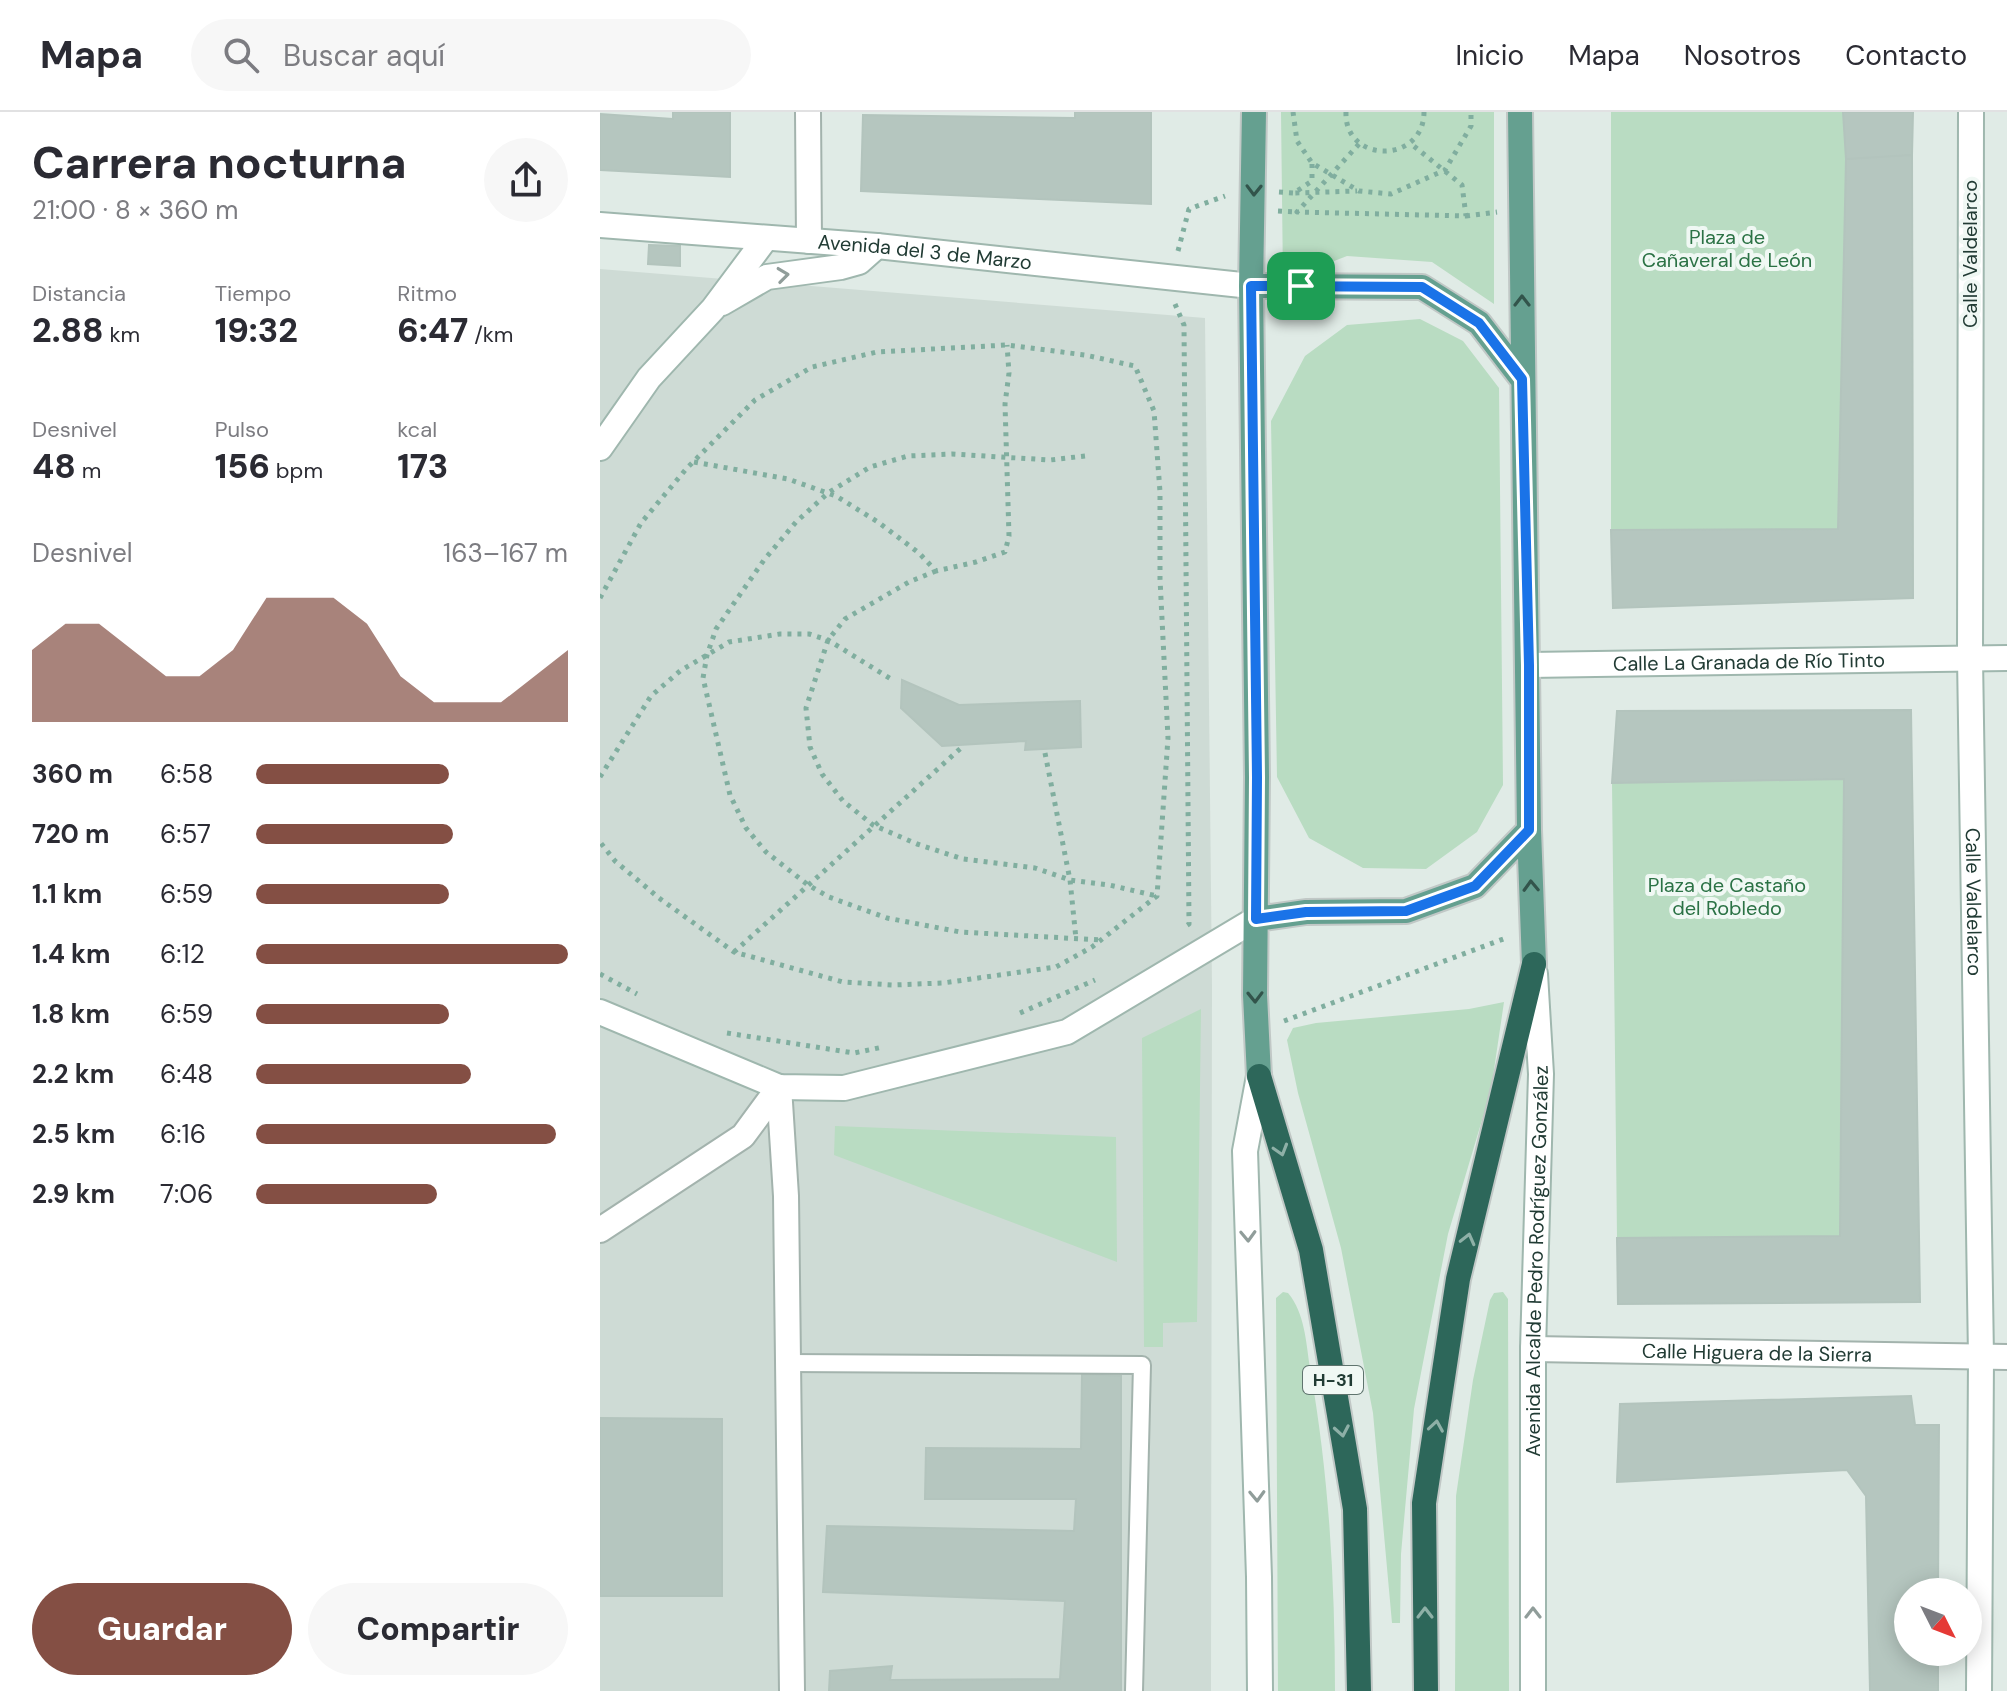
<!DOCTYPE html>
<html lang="es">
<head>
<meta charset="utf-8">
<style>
  body { margin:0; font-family:"DM Sans",sans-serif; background:#f7f7f7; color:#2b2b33; height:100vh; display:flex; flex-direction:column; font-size:30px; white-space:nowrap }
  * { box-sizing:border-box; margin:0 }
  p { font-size:26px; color:#7c7c81 }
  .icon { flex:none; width:44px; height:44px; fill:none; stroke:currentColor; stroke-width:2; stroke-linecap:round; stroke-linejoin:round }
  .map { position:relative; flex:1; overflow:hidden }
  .sheet { display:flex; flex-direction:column; background:#fff; width:600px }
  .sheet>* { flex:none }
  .needle { width:52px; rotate:132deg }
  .buttons { position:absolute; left:1294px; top:1466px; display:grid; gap:16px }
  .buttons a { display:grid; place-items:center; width:88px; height:88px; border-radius:50%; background:#fff; box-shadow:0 4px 20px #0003; font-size:40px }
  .pin { position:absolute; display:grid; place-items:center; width:68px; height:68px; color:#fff; margin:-34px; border-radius:16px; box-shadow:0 4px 12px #0006 }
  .round { display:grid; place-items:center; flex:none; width:84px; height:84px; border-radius:42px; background:#f7f7f7 }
  .overview { display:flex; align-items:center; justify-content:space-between; height:136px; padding:0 32px }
  h1 { font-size:44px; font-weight:800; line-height:60px }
  .metrics { display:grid; grid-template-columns:repeat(3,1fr); gap:12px; height:136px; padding:8px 32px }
  .metrics div { display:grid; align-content:center }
  .metrics b { font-size:34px; font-weight:800 }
  .metrics small { font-size:22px; font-weight:400 }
  .metrics p { font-size:22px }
  .chart { height:224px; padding:16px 32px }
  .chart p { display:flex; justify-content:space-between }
  .chart svg { width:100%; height:144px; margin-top:8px; fill:#844f44; opacity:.7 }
  .action { display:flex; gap:16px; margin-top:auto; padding:16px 32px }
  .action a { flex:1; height:92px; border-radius:48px; background:#844f44; color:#fff; font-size:32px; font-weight:800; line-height:92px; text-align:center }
  .action a+a { background:#f7f7f7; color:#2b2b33 }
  ul { padding:0 32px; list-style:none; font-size:26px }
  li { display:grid; grid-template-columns:128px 96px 1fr; align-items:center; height:60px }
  li i { height:20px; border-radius:10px; background:#844f44 }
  header { display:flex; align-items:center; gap:48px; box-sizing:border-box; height:112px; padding:0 40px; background:#fff; border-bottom:2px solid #e1e1e2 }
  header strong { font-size:38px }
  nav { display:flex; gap:44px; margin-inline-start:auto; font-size:28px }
  .search { width:560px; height:72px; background:#f7f7f7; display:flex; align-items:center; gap:20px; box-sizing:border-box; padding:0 28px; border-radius:44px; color:#7c7c81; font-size:30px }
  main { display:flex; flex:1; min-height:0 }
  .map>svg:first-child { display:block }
  .built { fill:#cedbd5 }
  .green { fill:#b9dcc2 }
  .building { fill:#b5c6bf; stroke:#b3c4bd; stroke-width:2 }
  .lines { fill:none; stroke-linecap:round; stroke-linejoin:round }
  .lane-casing { stroke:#a3b3ad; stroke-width:20 }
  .street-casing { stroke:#a3b3ad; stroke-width:28 }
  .secondary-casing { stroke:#9fb7ae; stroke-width:28 }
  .primary-casing { stroke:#c1c8c6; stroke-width:28 }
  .highway-casing { stroke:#c1c8c6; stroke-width:28 }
  .path { stroke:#80ae9f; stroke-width:5; stroke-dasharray:4 6; stroke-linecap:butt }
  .lane { stroke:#fff; stroke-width:16 }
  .street { stroke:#fff; stroke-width:24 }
  .secondary { stroke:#fff; stroke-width:24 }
  .primary { stroke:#65a090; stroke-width:24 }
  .highway { stroke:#2d675a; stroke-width:24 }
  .oneway { stroke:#32544b }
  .oneway2 { stroke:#909d9a }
  .oneway3 { stroke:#8eb0a7 }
  .route-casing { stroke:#fff; stroke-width:16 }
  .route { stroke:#1a73e8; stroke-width:10 }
  .labels { text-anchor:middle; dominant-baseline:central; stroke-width:8; stroke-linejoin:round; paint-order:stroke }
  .shield { fill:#f0f8f4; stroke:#5f746e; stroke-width:2 }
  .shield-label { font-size:18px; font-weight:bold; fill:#213b34 }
  .park-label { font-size:20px; fill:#2b7245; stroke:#f0f8f4 }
  .street-label { font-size:20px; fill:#213b34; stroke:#f0f8f4 }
</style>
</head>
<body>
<header>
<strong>Mapa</strong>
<div class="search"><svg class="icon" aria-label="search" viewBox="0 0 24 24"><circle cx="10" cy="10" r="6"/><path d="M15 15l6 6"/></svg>Buscar aquí</div>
<nav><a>Inicio</a><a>Mapa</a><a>Nosotros</a><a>Contacto</a></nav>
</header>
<main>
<section class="sheet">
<div class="overview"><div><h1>Carrera nocturna</h1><p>21:00 · 8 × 360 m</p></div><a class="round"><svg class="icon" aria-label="share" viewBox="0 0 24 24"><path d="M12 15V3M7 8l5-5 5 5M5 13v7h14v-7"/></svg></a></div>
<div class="metrics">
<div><p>Distancia</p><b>2.88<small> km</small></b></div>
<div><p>Tiempo</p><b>19:32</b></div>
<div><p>Ritmo</p><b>6:47<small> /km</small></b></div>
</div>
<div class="metrics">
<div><p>Desnivel</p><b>48<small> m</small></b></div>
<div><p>Pulso</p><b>156<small> bpm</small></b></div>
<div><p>kcal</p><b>173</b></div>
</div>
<div class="chart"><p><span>Desnivel</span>163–167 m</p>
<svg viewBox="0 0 160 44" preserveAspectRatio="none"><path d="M0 44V22L10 14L20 14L30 22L40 30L50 30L60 22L70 6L80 6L90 6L100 14L110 30L120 38L130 38L140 38L150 30L160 22V44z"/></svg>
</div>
<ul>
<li><b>360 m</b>6:58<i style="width:62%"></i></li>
<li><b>720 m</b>6:57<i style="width:63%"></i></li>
<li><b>1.1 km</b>6:59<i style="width:62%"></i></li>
<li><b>1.4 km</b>6:12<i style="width:100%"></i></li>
<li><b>1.8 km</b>6:59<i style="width:62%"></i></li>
<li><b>2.2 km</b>6:48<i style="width:69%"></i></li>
<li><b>2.5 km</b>6:16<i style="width:96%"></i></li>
<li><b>2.9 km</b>7:06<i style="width:58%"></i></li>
</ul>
<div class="action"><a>Guardar</a><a>Compartir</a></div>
</section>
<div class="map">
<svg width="1407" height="1579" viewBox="0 0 1407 1579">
  <rect width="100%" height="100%" fill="#e0ebe6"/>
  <path class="built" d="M 0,157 L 605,206 L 612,874 L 611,1579 L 0,1579 Z"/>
  <path class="green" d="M 681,0 L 894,0 L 894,192 L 832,150 L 747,144 L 683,169 Z
    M 1011,0 L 1243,0 L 1246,47 L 1238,417 L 1011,418 Z
    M 820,207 L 863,229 L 899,276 L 903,673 L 877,720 L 826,757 L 763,756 L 709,726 L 677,665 L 671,309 L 705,244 L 747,213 Z
    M 1244,667 L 1240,1124 L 1017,1126 L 1012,671 Z
    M 904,890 L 891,978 L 848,1122 L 814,1297 L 801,1442 L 800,1511 L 792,1511 L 773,1301 L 741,1136 L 698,981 L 687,928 L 693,916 L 716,911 L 869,897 Z
    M 601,897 L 597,1210 L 563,1211 L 563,1235 L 544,1235 L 542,926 Z
    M 235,1014 L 516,1025 L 517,1150 L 234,1043 Z
    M 683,1180 L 688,1181 C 705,1201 706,1231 710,1256 C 729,1363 735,1470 735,1579 L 678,1579 L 676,1186 Z
    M 903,1180 L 908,1187 L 909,1579 L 855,1579 L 856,1384 L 873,1268 L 890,1188 L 894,1181 Z"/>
  <path class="building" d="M 73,0 L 130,0 L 130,65 L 0,58 L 0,2 L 73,7 Z
    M 475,0 L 551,0 L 551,92 L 261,79 L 263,3 L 475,6 Z
    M 1243,0 L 1313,0 L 1312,43 L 1246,47 Z
    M 1312,43 L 1313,486 L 1013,496 L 1011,418 L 1238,417 L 1246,47 Z
    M 49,133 L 80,134 L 80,154 L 48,152 Z
    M 302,568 L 359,593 L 480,589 L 481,635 L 425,638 L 426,629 L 342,634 L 301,596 Z
    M 1311,598 L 1320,1190 L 1018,1192 L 1017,1126 L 1240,1124 L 1244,667 L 1012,671 L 1017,599 Z
    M 482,1262 L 521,1264 L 521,1579 L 229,1579 L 230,1559 L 292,1554 L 290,1568 L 460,1567 L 465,1489 L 223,1480 L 227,1414 L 474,1419 L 476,1387 L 325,1387 L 326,1336 L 481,1337 Z
    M 1311,1284 L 1315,1313 L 1339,1313 L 1338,1480 L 1308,1480 L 1308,1540 L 1338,1540 L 1338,1579 L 1270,1579 L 1266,1384 L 1247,1358 L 1017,1370 L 1020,1292 Z
    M 0,1306 L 122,1307 L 122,1484 L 0,1484 Z"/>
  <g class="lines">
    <g class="lane-casing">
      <path id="lane" d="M 187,1251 L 542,1253 L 534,1579"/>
    </g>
    <g class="street-casing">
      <g id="street">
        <path d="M 208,0 L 209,129"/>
        <path d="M 179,975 L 186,1084 L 192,1579"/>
        <path d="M 0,1118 L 143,1024 L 179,975"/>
        <path id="s1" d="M 933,1237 L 1407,1245"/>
      </g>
    </g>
    <g class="secondary-casing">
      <g id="secondary">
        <path id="s2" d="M 1371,0 L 1370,546 L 1381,1245 L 1379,1579"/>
        <path id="s3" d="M 0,113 L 277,134 L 651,174"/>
        <path d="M 122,191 L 167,165 L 241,155 L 259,150 L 277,134"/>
        <path d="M 0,336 L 49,266 L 113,197 L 166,126"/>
        <path id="s4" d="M 929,553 L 1407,546"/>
        <path d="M 0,900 L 179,975 L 244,976 L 467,920 L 656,807"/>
        <path d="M 659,964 L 645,1039 L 659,1465 L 660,1579"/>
        <path id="s5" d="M 933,1579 L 933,1237 L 941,962 L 935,862"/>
      </g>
    </g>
    <g class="primary-casing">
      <path id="primary" d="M 654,0 L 651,174 L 657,665 L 655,883 L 659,964
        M 920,0 L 929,718 L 934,852
        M 651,174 L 822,175 L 879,211 L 922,267
        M 656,807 L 706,800 L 806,799 L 875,774 L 929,718"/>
    </g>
    <g class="highway-casing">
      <path id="highway" d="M 659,964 L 711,1138 L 755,1397 L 759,1579
        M 826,1579 L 824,1391 L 858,1167 L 934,852"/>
    </g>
    <path class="path" d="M 693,0 L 697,29 L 712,51 L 759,79 L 791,82 L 845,58 L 871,14 L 871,0
      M 746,0 C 744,52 824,52 824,0
      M 759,32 L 697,100 L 866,104 L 862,73 L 810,31
      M 712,52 L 712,69 L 694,81 L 757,79
      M 679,80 L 694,81
      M 678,99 L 697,100
      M 866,104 L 897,100
      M 578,139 L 589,97 L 625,84
      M 575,192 L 584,213 L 589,812 L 586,814
      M 485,344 L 450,348 L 352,342 L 308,344 L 270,355 L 228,381 L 196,410 L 164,448 L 116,517 L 107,543 L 103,566 L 130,683 L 146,716 L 166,740 L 208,773 L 229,785 L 287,806 L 360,820 L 501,828
      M 94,350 L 188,367 L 236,384 L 278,410 L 319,441 L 336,459 L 376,450 L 405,440 L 409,424 L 405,292 L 409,261 L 407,233
      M 336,459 L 309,470 L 245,507 L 228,528 L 206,596 L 210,635 L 222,662 L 243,689 L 273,713 L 317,732 L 363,747 L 435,756 L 470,768 L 509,773 L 557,784
      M 0,486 L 41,411 L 87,356 L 155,288 L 212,255 L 277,240 L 407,233 L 485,243 L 535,254 L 554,299 L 560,380 L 560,467 L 568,626 L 557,784 L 492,835 L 456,855 L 343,871 L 293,873 L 243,870 L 134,840 L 59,786 L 15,749 L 0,730
      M 445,641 L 470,768 L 476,827
      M 0,665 L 51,584 L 80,559 L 129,530 L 180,522 L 209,522 L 228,528 L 291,567
      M 134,840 L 361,636
      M 0,862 L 37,882
      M 420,901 L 495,868
      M 684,909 L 906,826
      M 127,921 L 254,941 L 283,935"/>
    <use href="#lane" class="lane"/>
    <use href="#street" class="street"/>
    <use href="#secondary" class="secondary"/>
    <use href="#primary" class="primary"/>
    <use href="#highway" class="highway"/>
  </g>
  <defs><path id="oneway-chevron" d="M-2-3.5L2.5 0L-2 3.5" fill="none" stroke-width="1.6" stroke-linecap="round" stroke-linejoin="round" transform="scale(2)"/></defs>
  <g class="oneway">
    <use href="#oneway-chevron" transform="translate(654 78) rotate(91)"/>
    <use href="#oneway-chevron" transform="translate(922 189) rotate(-90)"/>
    <use href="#oneway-chevron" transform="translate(931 774) rotate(-92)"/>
    <use href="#oneway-chevron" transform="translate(655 885) rotate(89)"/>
  </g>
  <g class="oneway2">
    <use href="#oneway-chevron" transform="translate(183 163) rotate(-7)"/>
    <use href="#oneway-chevron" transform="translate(648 1124) rotate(88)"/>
    <use href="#oneway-chevron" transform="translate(657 1384) rotate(88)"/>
    <use href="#oneway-chevron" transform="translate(933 1501) rotate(-90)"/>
  </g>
  <g class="oneway3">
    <use href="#oneway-chevron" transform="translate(681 1038) rotate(73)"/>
    <use href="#oneway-chevron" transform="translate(868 1127) rotate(-76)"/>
    <use href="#oneway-chevron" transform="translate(836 1314) rotate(-81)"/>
    <use href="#oneway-chevron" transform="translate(742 1319) rotate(80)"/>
    <use href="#oneway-chevron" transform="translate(825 1501) rotate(-90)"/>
  </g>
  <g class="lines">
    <g class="route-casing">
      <path id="route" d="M 651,174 L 822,175 L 879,211 L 922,267 L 929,553 L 929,718 L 875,774 L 806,799 L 706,800 L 656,807 L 657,665 Z"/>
    </g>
    <use href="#route" class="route"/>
  </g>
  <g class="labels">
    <rect class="shield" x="703" y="1254" width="60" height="28" rx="6"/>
    <g class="shield-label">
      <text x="733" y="1268">H-31</text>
    </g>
    <g class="park-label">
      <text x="1127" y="125">Plaza de<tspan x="1127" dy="23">Cañaveral de León</tspan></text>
      <text x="1127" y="773">Plaza de Castaño<tspan x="1127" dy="23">del Robledo</tspan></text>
    </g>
    <g class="street-label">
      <text stroke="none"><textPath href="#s3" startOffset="326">Avenida del 3 de Marzo</textPath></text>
      <text transform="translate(1370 142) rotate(-90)">Calle Valdelarco</text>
      <text stroke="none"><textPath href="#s4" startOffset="220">Calle La Granada de Río Tinto</textPath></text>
      <text stroke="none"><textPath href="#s2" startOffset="790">Calle Valdelarco</textPath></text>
      <text stroke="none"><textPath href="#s5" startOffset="430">Avenida Alcalde Pedro Rodríguez González</textPath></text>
      <text stroke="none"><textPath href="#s1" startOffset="224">Calle Higuera de la Sierra</textPath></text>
    </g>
  </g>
</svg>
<div class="buttons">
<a><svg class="needle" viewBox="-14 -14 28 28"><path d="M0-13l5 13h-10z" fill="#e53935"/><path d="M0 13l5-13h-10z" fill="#7c7c81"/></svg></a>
</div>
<div class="pin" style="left:701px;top:174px;background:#1e9e55"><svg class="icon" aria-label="arrive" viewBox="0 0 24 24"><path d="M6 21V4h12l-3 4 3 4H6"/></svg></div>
</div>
</main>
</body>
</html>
